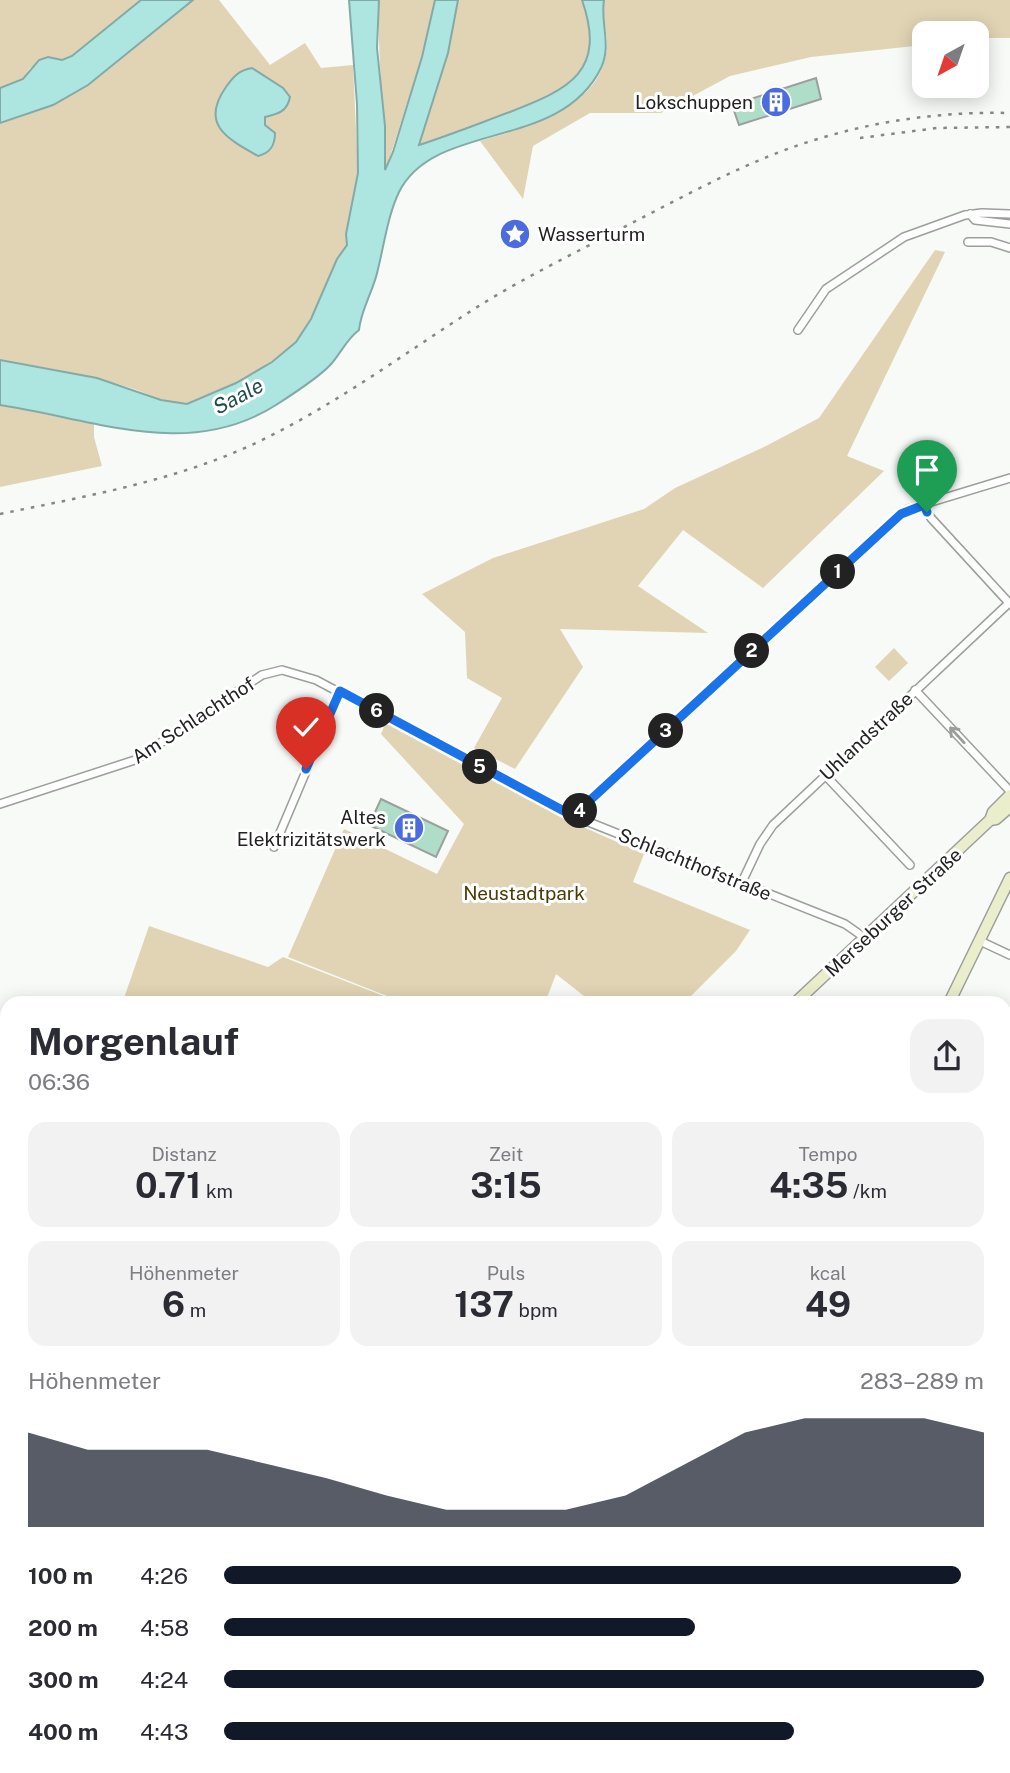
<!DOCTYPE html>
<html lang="de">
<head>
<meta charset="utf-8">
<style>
  body { margin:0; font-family:"Public Sans",sans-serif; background:#f2f2f3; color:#2b2b33; height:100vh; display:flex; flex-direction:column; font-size:26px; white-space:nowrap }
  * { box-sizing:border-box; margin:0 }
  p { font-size:23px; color:#7c7c81 }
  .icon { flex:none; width:38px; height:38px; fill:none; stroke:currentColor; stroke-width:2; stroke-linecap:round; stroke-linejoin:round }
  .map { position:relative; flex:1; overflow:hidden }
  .panel { position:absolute; left:0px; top:996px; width:1012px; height:779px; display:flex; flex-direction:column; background:#fff; border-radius:21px 21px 0 0; box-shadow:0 4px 18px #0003 }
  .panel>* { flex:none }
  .needle { width:46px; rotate:220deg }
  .buttons { position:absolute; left:912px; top:21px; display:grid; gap:14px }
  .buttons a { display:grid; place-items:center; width:77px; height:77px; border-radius:14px; background:#fff; box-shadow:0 4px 18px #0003; font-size:35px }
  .pin { position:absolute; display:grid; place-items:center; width:60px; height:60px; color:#fff; margin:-72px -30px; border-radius:50% 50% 50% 0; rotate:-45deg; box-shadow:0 0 7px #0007 }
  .pin .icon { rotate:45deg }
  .km { position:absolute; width:35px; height:35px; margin:-18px; border-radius:50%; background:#222; color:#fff; font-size:19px; line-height:35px; text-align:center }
  .round { display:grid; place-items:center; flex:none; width:74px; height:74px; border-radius:21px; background:#f2f2f3 }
  .head { display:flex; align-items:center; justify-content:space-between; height:119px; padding:0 28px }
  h1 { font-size:38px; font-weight:700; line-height:52px }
  .metrics { display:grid; grid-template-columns:repeat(3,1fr); gap:10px; height:119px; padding:7px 28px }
  .metrics div { display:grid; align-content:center; border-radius:18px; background:#f2f2f3; text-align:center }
  .metrics b { font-size:35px; font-weight:700 }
  .metrics small { font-size:19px; font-weight:400 }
  .metrics p { font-size:19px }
  .chart { height:196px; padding:14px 28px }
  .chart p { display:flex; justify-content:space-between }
  .chart svg { width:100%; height:126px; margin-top:7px; fill:#111827; opacity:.7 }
  ul { padding:0 28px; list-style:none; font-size:23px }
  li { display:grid; grid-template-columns:112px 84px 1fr; align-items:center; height:52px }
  li i { height:18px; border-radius:9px; background:#111827 }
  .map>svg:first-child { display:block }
  .green { fill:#e0d4b4 }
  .water { fill:#ade5e1; stroke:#83aaa7; stroke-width:2 }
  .building { fill:#afdec8; stroke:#9b9f9d; stroke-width:2 }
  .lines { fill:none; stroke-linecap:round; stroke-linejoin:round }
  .street-casing { stroke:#9d9f9c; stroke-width:10 }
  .secondary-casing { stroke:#9d9f9c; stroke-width:13 }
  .street { stroke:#fff; stroke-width:7 }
  .secondary { stroke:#ebeecb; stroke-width:10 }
  .rail { stroke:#858785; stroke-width:2.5; stroke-dasharray:3.5 7; stroke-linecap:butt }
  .oneway { stroke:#9b9c9b }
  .route-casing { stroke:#fff; stroke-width:14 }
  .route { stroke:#1a73e8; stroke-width:9 }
  .labels { text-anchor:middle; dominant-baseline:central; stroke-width:6; stroke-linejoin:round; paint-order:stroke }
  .poi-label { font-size:19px; fill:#212221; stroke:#fff; text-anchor:end }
  .street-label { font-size:19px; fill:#212221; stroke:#fff }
  .park-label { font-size:19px; fill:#4b3a04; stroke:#fff }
  .water-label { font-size:21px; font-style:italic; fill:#1d4d4b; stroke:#fff }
</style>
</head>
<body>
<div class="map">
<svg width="1010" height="1773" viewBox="0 0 1010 1773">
  <rect width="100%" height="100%" fill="#f7faf7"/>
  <path class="green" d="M 0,0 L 141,0 L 72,56 L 30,68 L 23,79 L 0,88 Z
    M 193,0 L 219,0 L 270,65 L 305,43 L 321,68 L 353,65 L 358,173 L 346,234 L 347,245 C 326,275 319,311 297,340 C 283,358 210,401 187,404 C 168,406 148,393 131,388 C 89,375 43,367 0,360 L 0,123 L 53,105 L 88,85 Z
    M 379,0 L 435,0 L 422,57 L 385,172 C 385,114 377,58 379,0 Z
    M 458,0 L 582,0 C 607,72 568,89 510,112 C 480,124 449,134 418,145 L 448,53 Z
    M 604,0 L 1010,0 L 1010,38 L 977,38 L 976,33 L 924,33 L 924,45 L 811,57 L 730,76 L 661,113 L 590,113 L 533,146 L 523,199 L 480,141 C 527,127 602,108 607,48 C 608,32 601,16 604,0 Z
    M 935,250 L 945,252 L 847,456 L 884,471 L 763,588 L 683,530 L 638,586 L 708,633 L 560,629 L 583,667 L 515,769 L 474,748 L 502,698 L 467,678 L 465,632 L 422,594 L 493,558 L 644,509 L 675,488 L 766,446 L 819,418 Z
    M 0,405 L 94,424 L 94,437 L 102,466 L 0,487 Z
    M 894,648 L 908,663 L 889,681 L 875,667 Z
    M 386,722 L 572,822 L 644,854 L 633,882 L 750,930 L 736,951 L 684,1003 L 593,1003 L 556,974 L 545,1003 L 405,1003 L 288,957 L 344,829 L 437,874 L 464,824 L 381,734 Z
    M 149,926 L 268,967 L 283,957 L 402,1003 L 129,1003 L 123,1001 Z
    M 0,1516 L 7,1517 L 7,1595 L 0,1601 Z
    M 0,1607 L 7,1615 L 7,1714 L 0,1720 Z
    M 428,1768 L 556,1768 L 553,1773 L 433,1773 Z"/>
  <path class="water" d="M 141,0 L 193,0 L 88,85 L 53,105 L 0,123 L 0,88 L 23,79 L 39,60 L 48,57 L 62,60 L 72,56 Z
    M 349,0 L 379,0 L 377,48 L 385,126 L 385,170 L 393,152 L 422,57 L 435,0 L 458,0 L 448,53 L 419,145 C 450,135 480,123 510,112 C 569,89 607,72 582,0 L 604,0 C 600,23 612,45 601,68 C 560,152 435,120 399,192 C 388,215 384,245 378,269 C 374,290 361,309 359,330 C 347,339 342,351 332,363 C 323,374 290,396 276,405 C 188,461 94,419 0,405 L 0,360 L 97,378 L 161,400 L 187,404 L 236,383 L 272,362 L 296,342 L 311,319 L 337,259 L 347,245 L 346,234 L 358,173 L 357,104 Z
    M 252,68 L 283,88 L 290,97 C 287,112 278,114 265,117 L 265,125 L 275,133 C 275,146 270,153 258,156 C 226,138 200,124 226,87 C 233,77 239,70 252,68 Z"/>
  <path class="building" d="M 816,78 L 821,99 L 739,125 L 732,105 Z
    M 381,799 L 448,831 L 436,857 L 369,825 Z"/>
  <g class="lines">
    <g class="street-casing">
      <path id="street" d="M 970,214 L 975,220 L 1010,224
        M 968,242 L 991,242 L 1010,248
        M 798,330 L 826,289 L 904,237 L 965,215 L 982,213 L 1010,214
        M 924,505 L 931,518 L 1010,604
        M 915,690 L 1010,791
        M 825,775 L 910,865
        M 0,804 L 135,760 L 262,675 L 282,670 L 316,680 L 571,815 L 845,924 L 865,938
        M 577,818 L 586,804 L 901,514 L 908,509 L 1010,478
        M 274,847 L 340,691
        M 742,882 L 760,844 L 773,825 L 1009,603
        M 980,941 L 1010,955
        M 1004,1043 L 1010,1046
        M 0,1091 L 7,1091
        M 0,1275 L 7,1275
        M 0,1292 L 7,1292
        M 1004,1719 L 1010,1720
        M 22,1773 L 24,1768
        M 959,1773 L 961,1768"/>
    </g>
    <g class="secondary-casing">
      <path id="secondary" d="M 990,820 L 993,812 L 1010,795
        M 795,1003 L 990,820 L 996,819 L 1010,807
        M 949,1003 L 1010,878
        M 0,1435 L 7,1436
        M 1004,1626 L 1010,1627
        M 0,1735 L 7,1729
        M 677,1768 L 681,1773
        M 564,1773 L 568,1768"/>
    </g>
    <use href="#street" class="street"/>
    <use href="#secondary" class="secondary"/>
    <path class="rail" d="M 860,138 L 937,128 L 1010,127
      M 0,514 C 92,495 186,479 270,436 C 344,399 412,348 482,304 C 529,275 579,251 628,225 C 675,201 722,175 772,155 C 847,125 929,111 1010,113"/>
  </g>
  <defs><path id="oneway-shaft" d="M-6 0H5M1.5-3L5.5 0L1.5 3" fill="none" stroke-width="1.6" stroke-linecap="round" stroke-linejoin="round" transform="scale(1.75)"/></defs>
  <use class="oneway" href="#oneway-shaft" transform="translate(957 735) rotate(-133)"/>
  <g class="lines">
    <g class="route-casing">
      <path id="route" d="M 306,769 L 340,691 L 577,818 L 586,804 L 901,514 L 924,505 L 927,512"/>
    </g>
    <use href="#route" class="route"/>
  </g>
  <defs>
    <g id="building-disc" transform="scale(1.575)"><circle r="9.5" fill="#4a6cdf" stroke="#fff"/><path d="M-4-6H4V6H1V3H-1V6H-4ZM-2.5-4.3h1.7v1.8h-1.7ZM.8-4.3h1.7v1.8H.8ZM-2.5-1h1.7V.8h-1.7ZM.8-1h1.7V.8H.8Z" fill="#fff"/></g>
    <g id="sight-disc" transform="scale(1.575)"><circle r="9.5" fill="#4a6cdf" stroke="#fff"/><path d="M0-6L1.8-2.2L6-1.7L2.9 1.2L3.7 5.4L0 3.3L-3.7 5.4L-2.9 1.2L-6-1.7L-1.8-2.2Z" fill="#fff"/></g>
  </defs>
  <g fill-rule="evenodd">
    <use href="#building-disc" x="776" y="102"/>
    <use href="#sight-disc" x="515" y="234"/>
    <use href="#building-disc" x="409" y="828"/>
  </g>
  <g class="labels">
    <g class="poi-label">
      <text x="753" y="102">Lokschuppen</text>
      <text x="538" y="234" text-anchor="start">Wasserturm</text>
      <text x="386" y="817">Altes<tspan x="386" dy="22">Elektrizitätswerk</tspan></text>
    </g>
    <g class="street-label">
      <text transform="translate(193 720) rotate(-33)">Am Schlachthof</text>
      <text transform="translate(866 736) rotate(-43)">Uhlandstraße</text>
      <text transform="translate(695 864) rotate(22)">Schlachthofstraße</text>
      <text transform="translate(893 912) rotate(-43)">Merseburger Straße</text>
    </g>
    <g class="park-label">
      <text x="524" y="893">Neustadtpark</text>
    </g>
    <g class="water-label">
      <text transform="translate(238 396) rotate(-28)">Saale</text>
    </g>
  </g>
</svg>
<div class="buttons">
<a><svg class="needle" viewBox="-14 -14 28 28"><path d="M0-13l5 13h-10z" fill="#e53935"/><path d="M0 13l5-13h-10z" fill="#7c7c81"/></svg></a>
</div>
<div class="pin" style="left:927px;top:512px;background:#1e9e55"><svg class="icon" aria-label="arrive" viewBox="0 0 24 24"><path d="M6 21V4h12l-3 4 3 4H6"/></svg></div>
<div class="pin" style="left:306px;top:769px;background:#d93025"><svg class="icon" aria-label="check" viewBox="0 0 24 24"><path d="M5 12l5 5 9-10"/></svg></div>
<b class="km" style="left:838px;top:572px">1</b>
<b class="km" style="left:752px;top:651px">2</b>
<b class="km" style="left:666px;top:731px">3</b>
<b class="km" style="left:580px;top:811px">4</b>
<b class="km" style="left:480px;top:767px">5</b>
<b class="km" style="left:377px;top:711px">6</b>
<section class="panel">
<div class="head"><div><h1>Morgenlauf</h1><p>06:36</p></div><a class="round"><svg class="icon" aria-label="share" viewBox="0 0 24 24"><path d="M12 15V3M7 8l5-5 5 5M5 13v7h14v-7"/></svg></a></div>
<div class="metrics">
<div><p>Distanz</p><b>0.71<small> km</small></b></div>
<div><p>Zeit</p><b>3:15</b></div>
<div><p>Tempo</p><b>4:35<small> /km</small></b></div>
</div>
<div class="metrics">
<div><p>Höhenmeter</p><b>6<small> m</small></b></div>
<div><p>Puls</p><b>137<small> bpm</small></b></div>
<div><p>kcal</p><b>49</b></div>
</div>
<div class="chart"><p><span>Höhenmeter</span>283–289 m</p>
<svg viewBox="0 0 160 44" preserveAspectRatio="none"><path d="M0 44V11L10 17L20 17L30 17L40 22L50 27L60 33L70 38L80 38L90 38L100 33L110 22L120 11L130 6L140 6L150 6L160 11V44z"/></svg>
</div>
<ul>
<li><b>100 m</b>4:26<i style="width:97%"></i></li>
<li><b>200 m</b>4:58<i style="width:62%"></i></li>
<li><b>300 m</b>4:24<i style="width:100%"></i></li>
<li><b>400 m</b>4:43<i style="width:75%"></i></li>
</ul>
</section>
</div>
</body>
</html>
